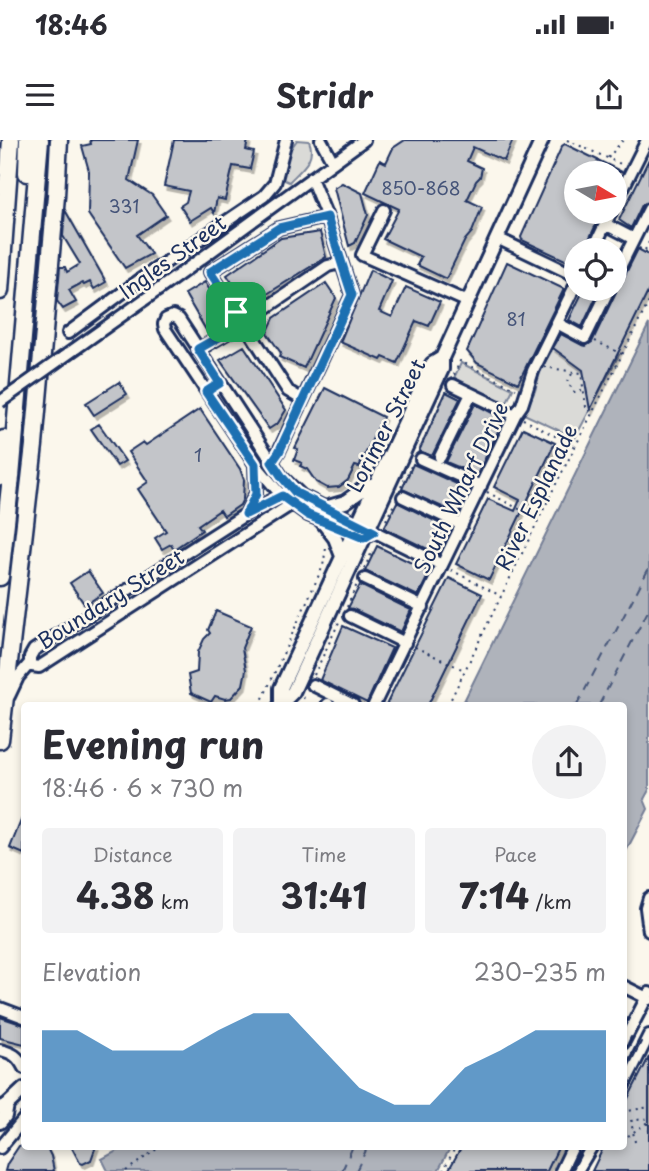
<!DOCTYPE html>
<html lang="en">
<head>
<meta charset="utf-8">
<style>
  body { margin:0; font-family:"Playpen Sans",sans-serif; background:#f2f2f3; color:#2b2b33; height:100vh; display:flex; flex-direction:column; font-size:26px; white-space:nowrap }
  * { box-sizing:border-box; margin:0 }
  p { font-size:23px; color:#7c7c81 }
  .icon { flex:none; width:38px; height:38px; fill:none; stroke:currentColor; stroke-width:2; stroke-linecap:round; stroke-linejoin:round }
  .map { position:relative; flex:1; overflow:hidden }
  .details { position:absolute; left:21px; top:562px; width:606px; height:448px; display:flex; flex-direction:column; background:#fff; border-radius:7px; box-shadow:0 4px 10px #0003 }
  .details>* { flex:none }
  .needle { width:46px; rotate:100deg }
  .controls { position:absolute; left:564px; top:21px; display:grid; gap:14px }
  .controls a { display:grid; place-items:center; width:63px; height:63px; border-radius:50%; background:#fff; box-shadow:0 4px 10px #0003; font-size:35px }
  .pin { position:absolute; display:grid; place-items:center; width:60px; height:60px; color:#fff; margin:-30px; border-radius:14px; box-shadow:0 4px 10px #0006 }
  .round { display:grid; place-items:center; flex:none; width:74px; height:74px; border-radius:37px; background:#f2f2f3 }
  .headline { display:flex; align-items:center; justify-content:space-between; height:119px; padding:0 21px }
  h1 { font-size:38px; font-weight:700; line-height:52px }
  .figures { display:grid; grid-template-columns:repeat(3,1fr); gap:10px; height:119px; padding:7px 21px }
  .figures div { display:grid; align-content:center; border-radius:7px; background:#f2f2f3; text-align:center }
  .figures b { font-size:35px; font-weight:700 }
  .figures small { font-size:19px; font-weight:400 }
  .figures p { font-size:19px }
  .chart { height:196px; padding:14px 21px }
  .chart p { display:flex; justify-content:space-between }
  .chart svg { width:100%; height:126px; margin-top:7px; fill:#1f6fb2; opacity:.7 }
  .status { display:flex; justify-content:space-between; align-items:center; height:49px; padding:0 35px; background:#fff; direction:ltr }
  .status svg { height:19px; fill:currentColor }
  header { display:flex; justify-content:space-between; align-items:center; height:91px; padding:0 21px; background:#fff; font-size:32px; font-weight:700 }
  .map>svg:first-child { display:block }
  .green { fill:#dadad7; stroke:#7a849a; stroke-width:2 }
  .water { fill:#afb3bb; stroke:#747e96; stroke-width:2 }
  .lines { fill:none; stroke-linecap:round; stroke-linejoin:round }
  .ferry { stroke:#47577a; stroke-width:2; stroke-dasharray:9 7; stroke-linecap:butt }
  .building { fill:#c3c5c9; stroke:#1b2f5e; stroke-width:2; filter:url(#shadow) }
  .minor-casing { stroke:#1b2f5e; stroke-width:16 }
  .major-casing { stroke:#1b2f5e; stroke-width:18 }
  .highway-casing { stroke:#1b2f5e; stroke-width:21 }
  .path { stroke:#1b2f5e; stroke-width:2; stroke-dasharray:2 5; stroke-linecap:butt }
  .minor { stroke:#fbf7ec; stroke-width:10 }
  .major { stroke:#fbf7ec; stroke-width:12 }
  .highway { stroke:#fbf7ec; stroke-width:16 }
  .tram { stroke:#1b2f5e; stroke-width:2 }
  .minor-bridge-casing { stroke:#1b2f5e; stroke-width:16; stroke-linecap:butt }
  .minor-bridge { stroke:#fbf7ec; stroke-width:10 }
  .route-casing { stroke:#fff; stroke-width:14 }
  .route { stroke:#1f6fb2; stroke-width:9 }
  .labels { text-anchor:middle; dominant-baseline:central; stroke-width:5; stroke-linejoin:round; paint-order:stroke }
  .number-label { font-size:18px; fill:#455479 }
  .street-label { font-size:21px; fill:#1b2f5e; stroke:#fbf7ec }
</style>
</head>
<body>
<div class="status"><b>18:46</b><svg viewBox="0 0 49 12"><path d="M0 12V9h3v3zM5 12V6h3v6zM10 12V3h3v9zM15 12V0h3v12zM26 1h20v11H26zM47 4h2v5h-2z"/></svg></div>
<header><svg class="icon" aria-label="menu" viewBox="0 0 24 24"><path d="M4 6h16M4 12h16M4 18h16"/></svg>Stridr<svg class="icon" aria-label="share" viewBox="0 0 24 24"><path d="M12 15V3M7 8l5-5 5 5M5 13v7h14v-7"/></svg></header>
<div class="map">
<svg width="649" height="1031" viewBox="0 0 649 1031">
  <defs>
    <filter id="shadow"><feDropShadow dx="2.5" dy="4" stdDeviation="0" flood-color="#0004"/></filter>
  </defs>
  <rect width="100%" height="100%" fill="#fbf7ec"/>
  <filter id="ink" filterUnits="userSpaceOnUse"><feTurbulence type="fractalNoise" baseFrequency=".0143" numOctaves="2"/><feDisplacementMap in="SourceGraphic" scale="14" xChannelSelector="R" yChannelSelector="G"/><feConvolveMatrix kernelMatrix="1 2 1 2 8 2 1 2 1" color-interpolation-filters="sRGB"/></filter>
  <g filter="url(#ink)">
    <path class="green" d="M 297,0 L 309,1 C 317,19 300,30 289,42 L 282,39 L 290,10 Z
      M 562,193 L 590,208 L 593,202 L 619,215 L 575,298 L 524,274 L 535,251 L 541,229 Z
      M 461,223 L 513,249 L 506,264 L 454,238 Z"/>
    <path class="water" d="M 649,184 L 649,650 L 644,659 L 648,669 L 623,717 L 623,565 L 462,565 Z
      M 126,1006 L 451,1006 L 438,1031 L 108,1031 L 102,1019 Z"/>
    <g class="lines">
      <path class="ferry" d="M 577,565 L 649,428
        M 599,565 L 649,469
        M 342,1031 L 353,1006
        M 356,1031 L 368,1006"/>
    </g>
    <path class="building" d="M 90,0 L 138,0 L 129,40 L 152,55 L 166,75 L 137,95 L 151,114 L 125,128 L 88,74 L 89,31 L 82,6 L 91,4 Z
      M 174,0 L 248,0 L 246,10 L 254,12 L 250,29 L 233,26 L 225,60 L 217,58 L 214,73 L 211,68 L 190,81 L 180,66 L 186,62 L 189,51 L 164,46 Z
      M 405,0 L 513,0 L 504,21 L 473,7 L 467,21 L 482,28 L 480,37 L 476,41 L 467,60 L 482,67 L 472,92 L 465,100 L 446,139 L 417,125 L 421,117 L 383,99 L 399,69 L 365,53 L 380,20 L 386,23 L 393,8 Z
      M 565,4 L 622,32 L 576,33 L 576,72 L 602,72 L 584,110 L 576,110 L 576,125 L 522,100 L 521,97 L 562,6 Z
      M 649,19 L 649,61 L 642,65 L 631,88 L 619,80 Z
      M 342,43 L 362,53 L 368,75 L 355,103 L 349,106 L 334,48 Z
      M 65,70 L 106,142 L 94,149 L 90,142 L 84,145 L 82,143 L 69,150 L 76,162 L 63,169 L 57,161 L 60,127 L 65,127 L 67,132 L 80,124 L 63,96 Z
      M 320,92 L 326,117 L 248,166 L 227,135 L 281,98 Z
      M 638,109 L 649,115 L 649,150 L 590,270 L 583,230 L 553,208 L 561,194 L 582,205 L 586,206 L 592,202 L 616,152 L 616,146 L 621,143 Z
      M 507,122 L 564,149 L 518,243 L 477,223 L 467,211 Z
      M 370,130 L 392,141 L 379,171 L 392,177 L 406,147 L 440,162 L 429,186 L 416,181 L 397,223 L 383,217 L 381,220 L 340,202 Z
      M 205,142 L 226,178 L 206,190 L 185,154 Z
      M 326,143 L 336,158 L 304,228 L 279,217 L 281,213 L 267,193 L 274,178 Z
      M 584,149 L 600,149 L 582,187 L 569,180 Z
      M 244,206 L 286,270 L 278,283 L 269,289 L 220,220 Z
      M 119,242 L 127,254 L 94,275 L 86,263 Z
      M 325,248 L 383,277 L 359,327 L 355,326 L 348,340 L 339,347 L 327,348 L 316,342 L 307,329 L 300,326 L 302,323 L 294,320 L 298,309 L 295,308 Z
      M 446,252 L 460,259 L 432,316 L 419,311 Z
      M 475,264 L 504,279 L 477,335 L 446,322 Z
      M 200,269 L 240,329 L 244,340 L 243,359 L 240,365 L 224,376 L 220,370 L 198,385 L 202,390 L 174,409 L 171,404 L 162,409 L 155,398 L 166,391 L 138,349 L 148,342 L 128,312 L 143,302 L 146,305 Z
      M 99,284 L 125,321 L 117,326 L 91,289 Z
      M 523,288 L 555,303 L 489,440 L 456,424 L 488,359 L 515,371 L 520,360 L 494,347 Z
      M 413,324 L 470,350 L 458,374 L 402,349 Z
      M 397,362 L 451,389 L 438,414 L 384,388 Z
      M 377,406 L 430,432 L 418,456 L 365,431 Z
      M 88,431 L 103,453 L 85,465 L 70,443 Z
      M 449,438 L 482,454 L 428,565 L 386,565 Z
      M 360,445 L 411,470 L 401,492 L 353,469 L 348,468 Z
      M 216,471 L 251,486 L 242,508 L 246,530 L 243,545 L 231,558 L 225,559 L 215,556 L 211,562 L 191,553 L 188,535 L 197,532 L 198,512 L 204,499 L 210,493 L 208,490 Z
      M 343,486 L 392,508 L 367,563 L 320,540 Z
      M 24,673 L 24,714 L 10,708 Z
      M 0,877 L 24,885 L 24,904 L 0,898 Z
      M 649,917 L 649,1031 L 592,1031 L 604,1006 L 623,1006 L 623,968 Z
      M 19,1006 L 46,1006 L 51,1016 L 54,1031 L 5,1031 L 7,1024 Z
      M 71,1006 L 96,1006 L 91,1020 L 83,1024 L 80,1023 Z
      M 462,1006 L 559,1006 L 547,1031 L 448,1031 Z"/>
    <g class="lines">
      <g class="minor-casing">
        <path id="minor" d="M 321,0 L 333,22
          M 614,66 L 647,0
          M 384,70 L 362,115 L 468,162
          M 327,77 L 279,88 L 210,132 L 244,183 L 328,126 L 340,123
          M 605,84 L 634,99
          M 497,98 L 576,136
          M 593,110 L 611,72
          M 614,139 L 649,69
          M 158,150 L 364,0
          M 557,183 L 585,198 L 609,149
          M 68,193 L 141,139 L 264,56 L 275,43 L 286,0
          M 198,210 L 244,183 L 288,251 L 303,260
          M 453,245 L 515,275
          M 440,317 L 471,254
          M 421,319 L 481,346
          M 272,322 L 279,311 L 352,155 L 327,77 L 311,38
          M 403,357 L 462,385
          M 246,374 L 256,353 L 255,324
          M 374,392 L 364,398 L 308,375 L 282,356 L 255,324 L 165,189 L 164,184 L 166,179 L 173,176 L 179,179 L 282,337 L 302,356 L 442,425
          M 365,439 L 423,467
          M 350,476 L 405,503
          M 30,523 L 32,526 L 39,527 L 295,362
          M 30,523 L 30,517 L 34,510 L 246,374 L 286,353
          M 313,545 L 353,565
          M 9,556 L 18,537 L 30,523
          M 327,565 L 328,564
          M 374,565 L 515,275 L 522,265 L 533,231 L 576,144
          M 649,758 L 646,768 L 649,791
          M 623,846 L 649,859
          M 0,868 L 24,877
          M 623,903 L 649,853
          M 0,910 C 13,913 18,916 24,928
          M 623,947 L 649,895
          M 0,1008 L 24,979
          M 561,1031 L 573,1006
          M 577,1031 L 592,1006"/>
      </g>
      <g class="major-casing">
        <path id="major" d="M 325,368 L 345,362 L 366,347 L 375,345
          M 322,381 L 335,398 L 342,416
          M 281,563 L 281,548 L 432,224 L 442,218
          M 280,565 L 293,552 L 442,229 L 442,218 L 542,0
          M 0,968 L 7,965 L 24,949
          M 0,982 L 5,976 L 7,965"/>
      </g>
      <g class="highway-casing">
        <path id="highway" d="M 27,33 L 28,0
          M 0,151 L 11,0
          M 0,337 L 4,299
          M 0,437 L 11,337 L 40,0
          M 0,600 L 34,305 L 56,56 L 59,0"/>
      </g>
      <path class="path" d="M 567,0 L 623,25
        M 608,18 L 623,0
        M 639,108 L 649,113
        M 645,110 L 649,102
        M 595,201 L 622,214
        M 544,227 L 581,233 L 586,267 L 592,270
        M 572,234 L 567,241 L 574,252 L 582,250
        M 454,235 L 460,221 L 516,249
        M 523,279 L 574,306
        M 420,308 L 446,253
        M 401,347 L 412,324
        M 487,352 L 538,379
        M 386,380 L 395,362
        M 364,429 L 373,410
        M 451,430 L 501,456
        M 347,467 L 357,444
        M 415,507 L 464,530
        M 314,535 L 340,480
        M 260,565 L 323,426 L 326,408
        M 300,565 L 306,553
        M 448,565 L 554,348 L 649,162
        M 623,921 L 625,919
        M 623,972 L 649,967
        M 647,983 L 648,990
        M 628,996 L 649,981
        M 635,1002 L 631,981 L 649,978
        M 126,1031 L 161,1006
        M 443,1031 L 456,1006"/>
      <use href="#minor" class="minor"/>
      <use href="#major" class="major"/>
      <use href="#highway" class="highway"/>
      <path class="tram" d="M 623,914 L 631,897
        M 623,937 L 641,902
        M 572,1031 L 585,1006"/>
      <g class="minor-bridge-casing">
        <path id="minor-bridge" d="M 0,262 L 158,150"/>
      </g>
      <use href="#minor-bridge" class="minor-bridge"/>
    </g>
  </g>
  <g class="lines" filter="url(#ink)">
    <g class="route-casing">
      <path id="route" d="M 327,77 L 352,155 L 279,312 L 272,322 L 282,337 L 296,353 L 374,392 L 364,398 L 308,375 L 282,356 L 246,374 L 256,354 L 255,324 L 206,252 L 220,243 L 198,209 L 244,183 L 210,132 L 279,88 Z"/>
    </g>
    <use href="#route" class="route"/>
  </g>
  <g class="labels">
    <g class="number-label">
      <text x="421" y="47">850-868</text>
      <text x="124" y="65">331</text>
      <text x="516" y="178">81</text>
      <text x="198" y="314">1</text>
    </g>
    <g class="street-label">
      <text transform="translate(172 116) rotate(-36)">Ingles Street</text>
      <text transform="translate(385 285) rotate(-63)">Lorimer Street</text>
      <text transform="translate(460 347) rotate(-64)">South Wharf Drive</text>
      <text transform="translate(535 357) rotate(-64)">River Esplanade</text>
      <text transform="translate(110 458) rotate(-32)">Boundary Street</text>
    </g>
  </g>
</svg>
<div class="controls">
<a><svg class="needle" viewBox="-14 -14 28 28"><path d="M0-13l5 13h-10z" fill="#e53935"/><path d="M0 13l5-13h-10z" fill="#7c7c81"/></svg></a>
<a><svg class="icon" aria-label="locate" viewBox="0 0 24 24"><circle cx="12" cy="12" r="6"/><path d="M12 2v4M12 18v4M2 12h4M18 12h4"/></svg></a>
</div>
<div class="pin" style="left:236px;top:172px;background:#1e9e55"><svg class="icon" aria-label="arrive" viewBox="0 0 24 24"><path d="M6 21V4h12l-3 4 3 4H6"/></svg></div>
<section class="details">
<div class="headline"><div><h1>Evening run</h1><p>18:46 · 6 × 730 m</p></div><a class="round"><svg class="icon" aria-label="share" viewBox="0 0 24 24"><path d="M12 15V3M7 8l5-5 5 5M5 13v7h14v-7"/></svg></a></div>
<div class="figures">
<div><p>Distance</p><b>4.38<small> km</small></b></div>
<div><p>Time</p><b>31:41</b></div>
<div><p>Pace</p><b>7:14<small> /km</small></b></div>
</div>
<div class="chart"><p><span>Elevation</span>230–235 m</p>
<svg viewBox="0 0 160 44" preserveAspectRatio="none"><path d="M0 44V12L10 12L20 19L30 19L40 19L50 12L60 6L70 6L80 19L90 32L100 38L110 38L120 25L130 19L140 12L150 12L160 12V44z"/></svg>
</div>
</section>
</div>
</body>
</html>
